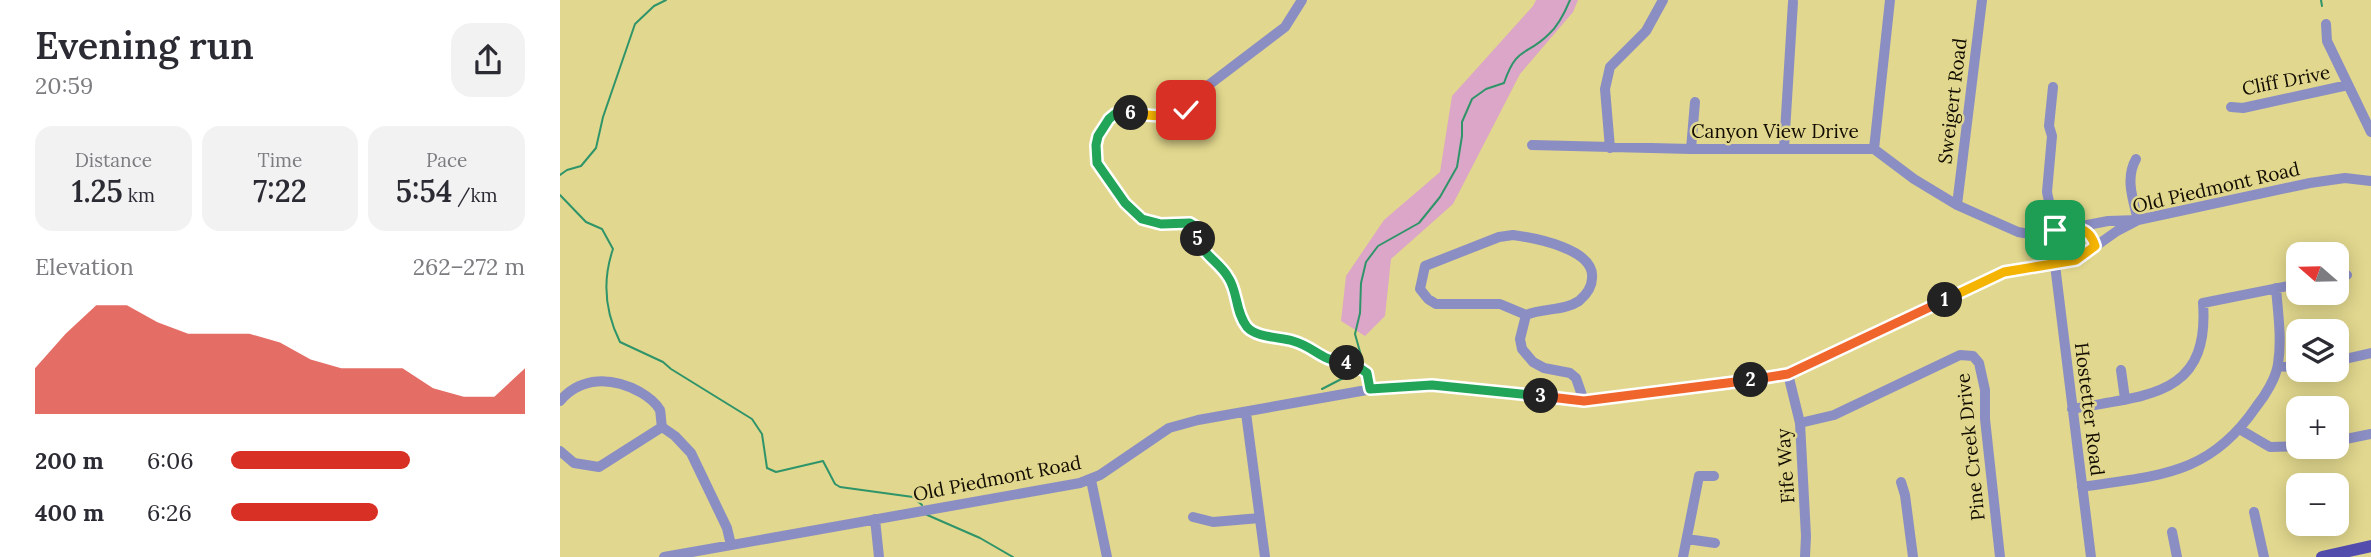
<!DOCTYPE html>
<html lang="en">
<head>
<meta charset="utf-8">
<style>
  body { margin:0; font-family:Lora,serif; background:#f2f2f3; color:#2b2b33; height:100vh; display:flex; flex-direction:column; font-size:26px; white-space:nowrap }
  * { box-sizing:border-box; margin:0 }
  p { font-size:23px; color:#7c7c81 }
  .icon { flex:none; width:38px; height:38px; fill:none; stroke:currentColor; stroke-width:2; stroke-linecap:round; stroke-linejoin:round }
  .map { position:relative; flex:1; overflow:hidden }
  .side { display:flex; flex-direction:column; background:#fff; width:560px }
  .side>* { flex:none }
  .needle { width:46px; rotate:290deg }
  .buttons { position:absolute; left:1726px; top:242px; display:grid; gap:14px }
  .buttons a { display:grid; place-items:center; width:63px; height:63px; border-radius:14px; background:#fff; box-shadow:0 4px 18px #0003; font-size:35px }
  .pin { position:absolute; display:grid; place-items:center; width:60px; height:60px; color:#fff; margin:-30px; border-radius:14px; box-shadow:0 4px 10px #0006 }
  .km { position:absolute; width:35px; height:35px; margin:-18px; border-radius:50%; background:#222; color:#fff; font-size:19px; line-height:35px; text-align:center }
  .round { display:grid; place-items:center; flex:none; width:74px; height:74px; border-radius:21px; background:#f2f2f3 }
  .summary { display:flex; align-items:center; justify-content:space-between; height:119px; padding:0 35px }
  h1 { font-size:38px; font-weight:600; line-height:52px }
  .figures { display:grid; grid-template-columns:repeat(3,1fr); gap:10px; height:119px; padding:7px 35px }
  .figures div { display:grid; align-content:center; border-radius:18px; background:#f2f2f3; text-align:center }
  .figures b { font-size:30px; font-weight:600 }
  .figures small { font-size:19px; font-weight:400 }
  .figures p { font-size:19px }
  .chart { height:196px; padding:14px 35px }
  .chart p { display:flex; justify-content:space-between }
  .chart svg { width:100%; height:126px; margin-top:7px; fill:#d93025; opacity:.7 }
  ul { padding:0 35px; list-style:none; font-size:23px }
  li { display:grid; grid-template-columns:112px 84px 1fr; align-items:center; height:52px }
  li i { height:18px; border-radius:9px; background:#d93025 }
  main { display:flex; flex:1; min-height:0 }
  .map>svg:first-child { display:block }
  .green { fill:#dba6c7 }
  .lines { fill:none; stroke-linecap:round; stroke-linejoin:round }
  .stream { stroke:#2f946a; stroke-width:2 }
  .minor { stroke:#8b8ec3; stroke-width:10 }
  .major { stroke:#534eae; stroke-width:12 }
  .split-1-casing { stroke:#fff; stroke-width:14 }
  .split-2-casing { stroke:#fff; stroke-width:14 }
  .split-3-casing { stroke:#fff; stroke-width:14 }
  .split-4-casing { stroke:#fff; stroke-width:14 }
  .split-5-casing { stroke:#fff; stroke-width:14 }
  .split-6-casing { stroke:#fff; stroke-width:14 }
  .split-7-casing { stroke:#fff; stroke-width:14 }
  .split-1 { stroke:#f5b400; stroke-width:9 }
  .split-2 { stroke:#f0652b; stroke-width:9 }
  .split-3 { stroke:#f0652b; stroke-width:9 }
  .split-4 { stroke:#22a559; stroke-width:9 }
  .split-5 { stroke:#22a559; stroke-width:9 }
  .split-6 { stroke:#22a559; stroke-width:9 }
  .split-7 { stroke:#f5b400; stroke-width:9 }
  .labels { text-anchor:middle; dominant-baseline:central; stroke-width:5; stroke-linejoin:round; paint-order:stroke }
  .street-label { font-size:19px; fill:#120d00; stroke:#e1d78e }
</style>
</head>
<body>
<main>
<section class="side">
<div class="summary"><div><h1>Evening run</h1><p>20:59</p></div><a class="round"><svg class="icon" aria-label="share" viewBox="0 0 24 24"><path d="M12 15V3M7 8l5-5 5 5M5 13v7h14v-7"/></svg></a></div>
<div class="figures">
<div><p>Distance</p><b>1.25<small> km</small></b></div>
<div><p>Time</p><b>7:22</b></div>
<div><p>Pace</p><b>5:54<small> /km</small></b></div>
</div>
<div class="chart"><p><span>Elevation</span>262–272 m</p>
<svg viewBox="0 0 160 44" preserveAspectRatio="none"><path d="M0 44V28L10 16L20 6L30 6L40 12L50 16L60 16L70 16L80 19L90 25L100 28L110 28L120 28L130 35L140 38L150 38L160 28V44z"/></svg>
</div>
<ul>
<li><b>200 m</b>6:06<i style="width:61%"></i></li>
<li><b>400 m</b>6:26<i style="width:50%"></i></li>
</ul>
</section>
<div class="map">
<svg width="1811" height="557" viewBox="0 0 1811 557">
  <rect width="100%" height="100%" fill="#e1d78e"/>
  <path class="green" d="M 976,0 L 1018,0 L 1013,12 L 960,74 L 893,204 L 831,259 L 825,316 L 805,336 L 781,321 L 786,276 L 824,220 L 880,172 L 892,96 L 973,6 Z"/>
  <g class="lines">
    <path class="stream" d="M 1761,0 L 1762,6
      M 0,175 L 7,170 L 21,166 L 36,148 L 43,117 L 75,24 L 94,6 L 106,0
      M 0,195 L 26,222 L 42,229 L 53,249 C 42,281 45,312 60,342 L 103,362 L 111,369 L 192,419 L 202,434 L 207,468 L 216,472 L 263,461 L 275,484 L 280,487 L 353,497 L 362,505
      M 802,359 L 795,334 L 800,313 L 801,283 L 806,262 L 818,246 L 859,223 L 880,197 L 897,167 L 902,136 L 902,122 L 912,99 L 926,89 L 944,83 C 957,45 966,57 989,34 C 999,25 1005,12 1010,0
      M 762,389 L 795,372
      M 365,514 L 420,538 L 453,557"/>
    <path class="minor" d="M 742,0 L 725,27 L 646,87 L 626,110 L 604,116 L 590,117 L 566,112 L 555,114 L 549,119 L 541,130 L 536,145 L 537,163 L 565,203 L 582,219 L 601,224 L 630,223 L 635,226 L 643,251 L 669,278 L 677,309 L 686,326 L 693,332 L 736,341 L 770,361 L 794,364 L 807,373 L 810,389
      M 1766,24 L 1767,41 L 1811,132
      M 1493,87 L 1489,126 L 1492,136 L 1487,192 L 1495,230
      M 1671,107 L 1683,108 L 1788,85
      M 972,145 L 1131,149 L 1314,149 L 1354,179 L 1397,205 L 1458,232 L 1470,234 L 1517,227 L 1529,233 L 1535,246
      M 1050,148 L 1045,89 L 1050,67 L 1086,31 L 1103,0
      M 1224,148 L 1233,2
      M 1131,149 L 1135,102
      M 1314,149 L 1330,0
      M 1397,205 L 1422,0
      M 1517,227 L 1548,221 L 1578,220 C 1573,200 1565,178 1576,159
      M 953,235 C 975,238 1035,249 1032,278 C 1032,288 1026,295 1019,301 C 1004,311 983,308 966,315 L 940,304 L 876,304 L 868,299 L 860,289 L 865,266 L 939,237 Z
      M 1495,265 L 1531,557
      M 1776,277 L 1787,275
      M 966,315 L 960,339 L 962,349 L 973,362 L 984,368 L 1010,373 L 1016,378 L 1024,401
      M 1776,361 L 1811,353
      M 1718,366 L 1738,368
      M 1561,370 L 1565,399
      M 1228,374 L 1240,423 L 1246,536 L 1245,557
      M 0,401 C 21,376 52,377 80,392 C 87,396 96,403 100,410 C 101,415 101,422 102,427 L 115,436 L 131,453 L 167,528 L 171,545
      M 1512,409 C 1585,395 1650,398 1643,303 L 1738,284
      M 686,413 L 705,557
      M 1240,423 L 1274,415 L 1400,355 L 1413,356 L 1419,363 L 1425,390 L 1425,419 L 1440,557
      M 1681,430 L 1710,447 L 1749,446
      M 1776,441 L 1811,434
      M 0,451 L 14,463 L 39,467 L 102,427
      M 531,480 L 547,557
      M 1341,482 L 1345,495 L 1353,557
      M 1522,487 C 1598,475 1649,476 1696,407 C 1705,396 1716,378 1718,364 C 1722,339 1718,313 1716,288
      M 1694,512 L 1704,557
      M 633,517 L 653,522 L 700,518
      M 315,519 L 319,557
      M 1612,532 L 1617,557
      M 1127,539 L 1155,543
      M 104,557 L 520,483 L 540,475 L 609,428 L 638,420 L 818,388 L 872,385 L 1024,401 L 1228,374 L 1444,272 L 1516,260 L 1557,231 L 1578,220 L 1750,183 L 1785,178 L 1811,181
      M 1123,557 L 1139,476 L 1154,476"/>
    <path class="major" d="M 1762,557 L 1811,546"/>
  </g>
  <g class="lines">
    <g class="split-1-casing">
      <path id="split-1" d="M 1385,300 L 1444,272 L 1516,260 L 1535,246 C 1529,225 1514,227 1495,230"/>
    </g>
    <g class="split-2-casing">
      <path id="split-2" d="M 1191,380 L 1228,374 L 1385,300"/>
    </g>
    <g class="split-3-casing">
      <path id="split-3" d="M 981,396 L 1024,401 L 1191,380"/>
    </g>
    <g class="split-4-casing">
      <path id="split-4" d="M 787,363 L 794,364 L 807,373 L 810,389 L 872,385 L 981,396"/>
    </g>
    <g class="split-5-casing">
      <path id="split-5" d="M 638,239 C 644,256 659,262 668,277 C 678,291 675,312 687,327 C 697,338 720,337 733,341 C 755,347 760,361 787,363"/>
    </g>
    <g class="split-6-casing">
      <path id="split-6" d="M 571,113 L 555,114 L 549,119 L 538,136 L 536,145 L 537,163 L 565,203 L 582,219 L 601,224 L 630,223 L 635,226 L 638,239"/>
    </g>
    <g class="split-7-casing">
      <path id="split-7" d="M 571,113 C 592,116 605,118 626,110"/>
    </g>
    <use href="#split-1" class="split-1"/>
    <use href="#split-2" class="split-2"/>
    <use href="#split-3" class="split-3"/>
    <use href="#split-4" class="split-4"/>
    <use href="#split-5" class="split-5"/>
    <use href="#split-6" class="split-6"/>
    <use href="#split-7" class="split-7"/>
  </g>
  <g class="labels">
    <g class="street-label">
      <text transform="translate(1726 80) rotate(-11)">Cliff Drive</text>
      <text transform="translate(1392 101) rotate(-83)">Sweigert Road</text>
      <text x="1215" y="131">Canyon View Drive</text>
      <text transform="translate(1656 187) rotate(-13)">Old Piedmont Road</text>
      <text transform="translate(1530 409) rotate(83)">Hostetter Road</text>
      <text transform="translate(1410 447) rotate(-96)">Pine Creek Drive</text>
      <text transform="translate(1225 466) rotate(-94)">Fife Way</text>
      <text transform="translate(437 478) rotate(-11)">Old Piedmont Road</text>
    </g>
  </g>
</svg>
<div class="buttons">
<a><svg class="needle" viewBox="-14 -14 28 28"><path d="M0-13l5 13h-10z" fill="#e53935"/><path d="M0 13l5-13h-10z" fill="#7c7c81"/></svg></a>
<a><svg class="icon" aria-label="layers" viewBox="0 0 24 24"><path d="M12 4l9 5-9 5-9-5zM3 14l9 5 9-5"/></svg></a>
<a>+</a>
<a>−</a>
</div>
<div class="pin" style="left:1495px;top:230px;background:#1e9e55"><svg class="icon" aria-label="arrive" viewBox="0 0 24 24"><path d="M6 21V4h12l-3 4 3 4H6"/></svg></div>
<div class="pin" style="left:626px;top:110px;background:#d93025"><svg class="icon" aria-label="check" viewBox="0 0 24 24"><path d="M5 12l5 5 9-10"/></svg></div>
<b class="km" style="left:1385px;top:300px">1</b>
<b class="km" style="left:1191px;top:380px">2</b>
<b class="km" style="left:981px;top:396px">3</b>
<b class="km" style="left:787px;top:363px">4</b>
<b class="km" style="left:638px;top:239px">5</b>
<b class="km" style="left:571px;top:113px">6</b>
</div>
</main>
</body>
</html>
